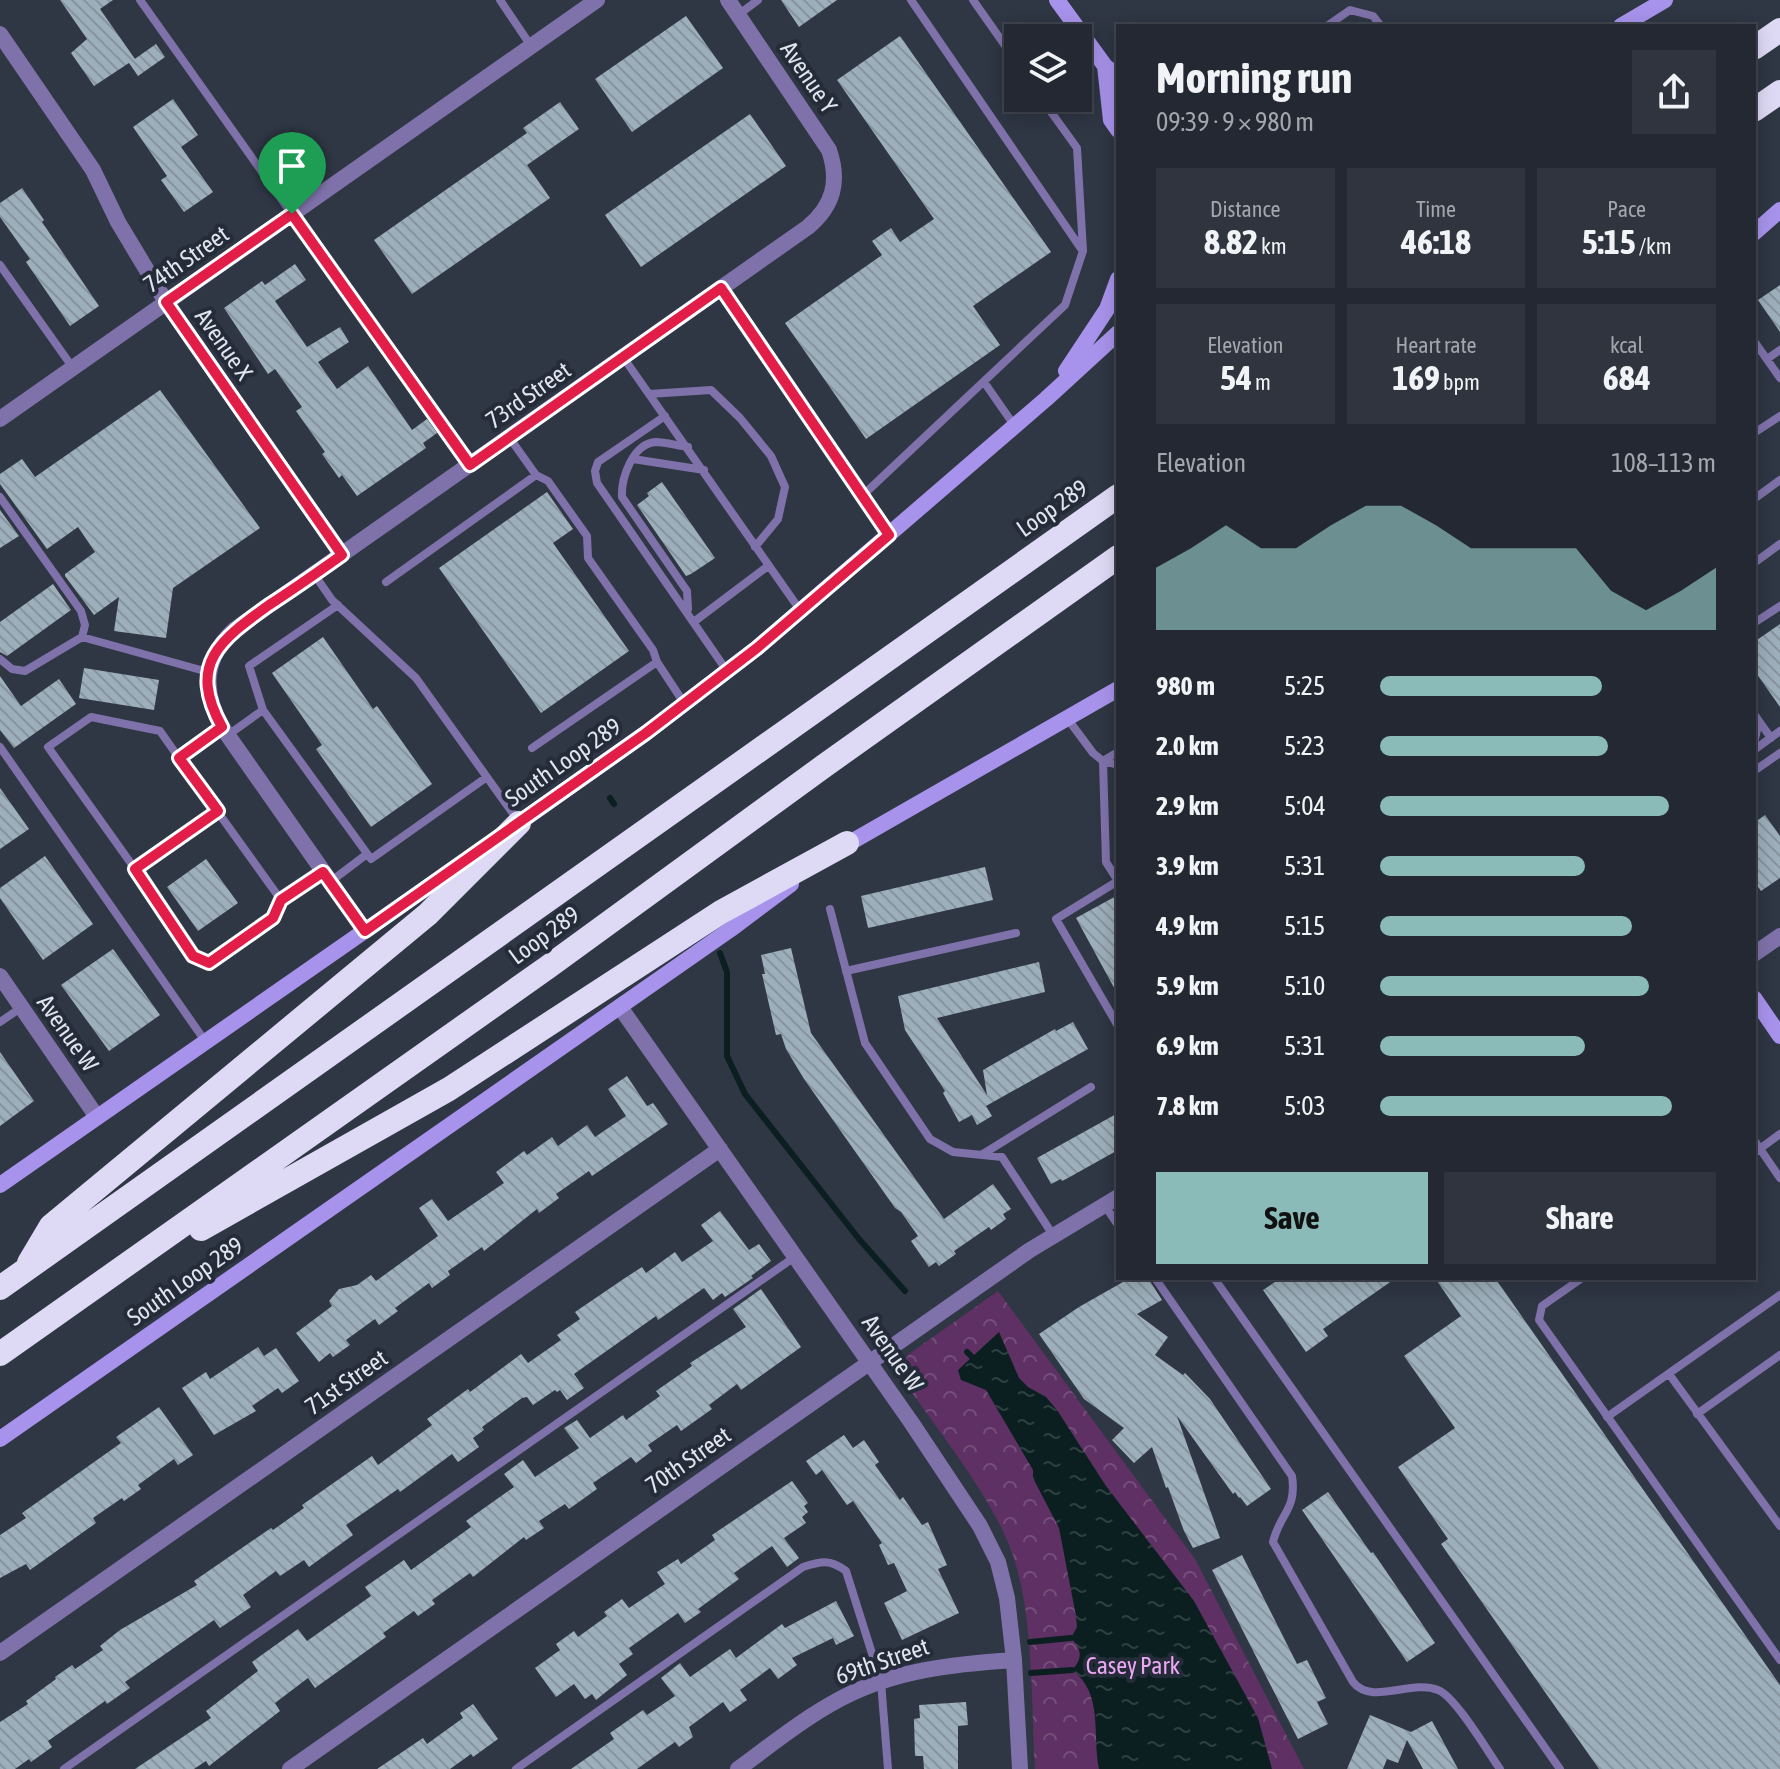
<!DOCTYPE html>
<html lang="en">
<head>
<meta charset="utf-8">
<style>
  body { margin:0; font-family:"Asap Condensed",sans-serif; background:#2f343f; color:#f1f3f6; height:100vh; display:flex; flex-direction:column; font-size:30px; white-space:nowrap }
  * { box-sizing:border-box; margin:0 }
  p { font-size:26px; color:#a3a6ac }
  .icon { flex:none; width:44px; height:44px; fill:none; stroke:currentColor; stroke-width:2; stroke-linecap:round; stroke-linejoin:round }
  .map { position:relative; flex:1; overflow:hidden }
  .sheet { position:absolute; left:1116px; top:24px; width:640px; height:1256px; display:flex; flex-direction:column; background:#232833; border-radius:0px; box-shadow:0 4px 20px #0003,0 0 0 2px #40444e }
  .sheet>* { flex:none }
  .tools { position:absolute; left:1004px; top:24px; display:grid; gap:16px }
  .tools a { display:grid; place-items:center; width:88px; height:88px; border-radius:0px; background:#232833; box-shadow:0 4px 20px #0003,0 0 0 2px #40444e; font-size:40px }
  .pin { position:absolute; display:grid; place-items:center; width:68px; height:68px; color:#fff; margin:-82px -34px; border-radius:50% 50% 50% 0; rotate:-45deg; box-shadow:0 0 8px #0007 }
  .pin .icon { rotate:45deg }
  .round { display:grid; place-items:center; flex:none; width:84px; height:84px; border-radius:0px; background:#2f343f }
  .summary { display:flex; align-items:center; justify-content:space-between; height:136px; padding:0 40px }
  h1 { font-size:44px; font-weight:700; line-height:60px }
  .figures { display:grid; grid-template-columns:repeat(3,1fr); gap:12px; height:136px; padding:8px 40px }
  .figures div { display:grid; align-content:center; border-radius:0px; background:#2f343f; text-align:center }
  .figures b { font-size:34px; font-weight:700 }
  .figures small { font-size:22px; font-weight:400 }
  .figures p { font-size:22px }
  .chart { height:224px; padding:16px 40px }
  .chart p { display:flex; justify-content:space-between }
  .chart svg { width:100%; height:144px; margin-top:8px; fill:#8bbbb9; opacity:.7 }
  .button { display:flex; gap:16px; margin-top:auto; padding:16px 40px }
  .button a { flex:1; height:92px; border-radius:0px; background:#8bbbb9; color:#111; font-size:32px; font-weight:700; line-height:92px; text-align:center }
  .button a+a { background:#2f343f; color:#f1f3f6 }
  ul { padding:0 40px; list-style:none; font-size:26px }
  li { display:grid; grid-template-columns:128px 96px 1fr; align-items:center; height:60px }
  li i { height:20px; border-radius:10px; background:#8bbbb9 }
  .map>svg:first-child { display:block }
  .park { fill:url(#park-crowns) }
  .water { fill:url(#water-ripples) }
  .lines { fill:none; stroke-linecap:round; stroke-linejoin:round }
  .stream { stroke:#0b1f21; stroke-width:6 }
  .building { fill:url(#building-back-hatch) }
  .service { stroke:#7f72aa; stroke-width:8 }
  .minor { stroke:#7f72aa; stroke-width:16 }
  .secondary { stroke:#a893ec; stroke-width:16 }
  .motorway { stroke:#ded9f5; stroke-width:24 }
  .route-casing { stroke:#fff; stroke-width:16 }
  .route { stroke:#e11d48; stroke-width:10 }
  .labels { text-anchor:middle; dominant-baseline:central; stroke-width:8; stroke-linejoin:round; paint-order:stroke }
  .street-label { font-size:24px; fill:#e0e5ee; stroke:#252c39 }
  .park-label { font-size:24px; fill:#eda8f5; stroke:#252c39 }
</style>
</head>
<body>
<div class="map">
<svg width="1780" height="1769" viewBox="0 0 1780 1769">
  <defs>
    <pattern id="park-crowns" width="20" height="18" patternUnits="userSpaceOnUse" patternTransform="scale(2)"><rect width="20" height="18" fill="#5e3063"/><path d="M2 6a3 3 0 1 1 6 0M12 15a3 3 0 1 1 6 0" fill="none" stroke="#754e7a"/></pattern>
    <pattern id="water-ripples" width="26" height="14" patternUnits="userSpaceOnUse" patternTransform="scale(2)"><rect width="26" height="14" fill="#0b1f21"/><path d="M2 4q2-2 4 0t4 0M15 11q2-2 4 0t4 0" fill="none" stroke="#2e3f42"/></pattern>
    <pattern id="building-back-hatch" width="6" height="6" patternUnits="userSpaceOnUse" patternTransform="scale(2)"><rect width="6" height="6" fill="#9dafbb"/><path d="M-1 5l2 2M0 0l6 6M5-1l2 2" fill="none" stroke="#86949e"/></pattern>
  </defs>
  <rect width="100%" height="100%" fill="#2f3644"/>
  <path class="park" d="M 998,1291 L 1195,1559 L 1304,1769 L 1035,1769 C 1031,1702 1034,1611 1011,1550 C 991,1496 939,1432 906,1384 C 900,1373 901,1363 909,1354 Z"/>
  <path class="water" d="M 999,1332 L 1019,1378 L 1028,1387 L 1046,1397 L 1057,1410 L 1106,1486 L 1194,1601 L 1258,1718 L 1272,1769 L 1099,1769 C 1092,1736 1104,1693 1072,1670 C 1083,1658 1082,1650 1071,1638 L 1077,1627 L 1076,1616 L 1059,1528 L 1033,1478 L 1033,1470 L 986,1390 L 961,1380 L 958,1370 Z"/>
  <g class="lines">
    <path class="stream" d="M 610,798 L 614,804
      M 720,953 L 727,972 L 727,1056 L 745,1094 L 859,1239 L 905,1291
      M 967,1352 L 972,1357
      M 1030,1642 L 1071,1638
      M 1031,1673 L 1072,1670"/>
  </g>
  <path class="building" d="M 60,0 L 113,0 L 100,9 L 135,59 L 94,86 L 71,53 L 87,39 Z
    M 781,0 L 837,0 L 799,27 Z
    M 686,16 L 723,68 L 632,132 L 595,79 Z
    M 900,36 L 1051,252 L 973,306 L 1000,345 L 866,439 L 785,323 L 882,255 L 872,241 L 891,228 L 900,242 L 934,219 L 837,80 Z
    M 156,44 L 165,57 L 138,76 L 129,63 Z
    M 173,99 L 198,135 L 181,147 L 213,192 L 184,212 L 161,180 L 167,176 L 133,127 Z
    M 560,102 L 579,129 L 527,165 L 550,198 L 412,294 L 374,240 L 527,133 L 523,128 Z
    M 750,114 L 786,166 L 641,267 L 605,215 Z
    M 22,188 L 44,220 L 42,222 L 99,306 L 70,326 L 26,262 L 30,259 L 0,217 L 0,203 Z
    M 295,264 L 306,280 L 275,301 L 307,347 L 340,327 L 349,342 L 318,362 L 337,389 L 368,366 L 412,430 L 427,419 L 437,433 L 423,443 L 426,448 L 357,496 L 342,475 L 339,478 L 322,454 L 325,452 L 296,411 L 302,407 L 275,369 L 268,374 L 224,308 L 262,281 L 265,285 Z
    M 1780,285 L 1780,332 L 1758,300 Z
    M 160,390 L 260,528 L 173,588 L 166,638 L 114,631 L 119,597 L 94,615 L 65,576 L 65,574 L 95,552 L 78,527 L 47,549 L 0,484 L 0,474 L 22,459 L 35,477 Z
    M 662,482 L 715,558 L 691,574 L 686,576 L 637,505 L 649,496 L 647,493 Z
    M 547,492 L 573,529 L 553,543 L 629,651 L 541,713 L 439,568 Z
    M 0,510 L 19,536 L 0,548 Z
    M 53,584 L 71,610 L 7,656 L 0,652 L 0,622 Z
    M 1780,624 L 1780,707 L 1754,670 L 1754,642 Z
    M 323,637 L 373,709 L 377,706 L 432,784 L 371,827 L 316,749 L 322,745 L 272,673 Z
    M 84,668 L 159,680 L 154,710 L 79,698 Z
    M 0,676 L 21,706 L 59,679 L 76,704 L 14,748 L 0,730 Z
    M 0,788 L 29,829 L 0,849 Z
    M 1765,815 L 1780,836 L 1780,878 L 1761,891 L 1754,881 L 1754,823 Z
    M 45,856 L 93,924 L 43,960 L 0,898 L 0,888 Z
    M 206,859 L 238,903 L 198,931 L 167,887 Z
    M 985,867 L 993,900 L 868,928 L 861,896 Z
    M 1118,895 L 1118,995 L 1076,918 Z
    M 791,948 L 811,1033 L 944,1219 L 993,1184 L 1011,1209 L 1003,1214 L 1006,1219 L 991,1230 L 989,1227 L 954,1251 L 956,1254 L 939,1266 L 936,1262 L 929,1267 L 911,1241 L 918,1236 L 901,1212 L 895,1208 L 804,1079 L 786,1049 L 781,1034 L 776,1035 L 762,974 L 765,974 L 761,955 Z
    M 113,949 L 160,1015 L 109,1051 L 61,985 Z
    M 1039,962 L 1045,992 L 937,1018 L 987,1095 L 983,1070 L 1055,1029 L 1056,1031 L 1073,1022 L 1088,1049 L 986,1106 L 992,1116 L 977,1125 L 972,1115 L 959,1122 L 943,1093 L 945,1091 L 905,1030 L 898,996 Z
    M 0,1052 L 34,1101 L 0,1126 Z
    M 627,1076 L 647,1106 L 653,1103 L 668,1124 L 592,1176 L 589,1171 L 556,1194 L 559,1198 L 539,1213 L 537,1209 L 484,1251 L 482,1247 L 448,1271 L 450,1275 L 432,1288 L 429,1283 L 395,1308 L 398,1311 L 379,1325 L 375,1319 L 346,1340 L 350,1345 L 333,1357 L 330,1353 L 319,1362 L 296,1333 L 332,1306 L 329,1301 L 339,1289 L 357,1285 L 371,1275 L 376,1281 L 438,1236 L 419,1208 L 432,1199 L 448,1221 L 504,1183 L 496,1172 L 524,1151 L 527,1155 L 552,1137 L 558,1146 L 587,1125 L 595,1137 L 626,1116 L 608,1089 Z
    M 1118,1113 L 1118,1150 L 1068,1178 L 1062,1181 L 1061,1179 L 1051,1184 L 1037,1158 Z
    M 720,1211 L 749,1250 L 759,1244 L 771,1261 L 751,1276 L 753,1278 L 725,1297 L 722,1293 L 713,1300 L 704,1288 L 658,1320 L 656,1316 L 574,1374 L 584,1388 L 567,1400 L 560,1390 L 557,1392 L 555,1390 L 533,1405 L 527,1397 L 522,1398 L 482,1427 L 484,1430 L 473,1438 L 479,1447 L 458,1462 L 452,1454 L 400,1492 L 398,1489 L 346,1525 L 353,1535 L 309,1567 L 304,1560 L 280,1576 L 276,1571 L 243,1595 L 251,1607 L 220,1628 L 214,1620 L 125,1682 L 130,1688 L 107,1704 L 105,1701 L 48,1741 L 52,1747 L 31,1762 L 29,1759 L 15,1769 L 0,1769 L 0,1722 L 28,1704 L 26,1701 L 56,1679 L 55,1677 L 72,1665 L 75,1669 L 103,1650 L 100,1646 L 120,1630 L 197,1585 L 194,1581 L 271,1528 L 273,1530 L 304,1508 L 302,1505 L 372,1456 L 378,1465 L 432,1425 L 427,1419 L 468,1389 L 470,1392 L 521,1354 L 528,1363 L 561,1340 L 557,1335 L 580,1319 L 575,1312 L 625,1278 L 642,1267 L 646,1273 L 675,1252 L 682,1262 L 713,1241 L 701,1225 Z
    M 1130,1278 L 1148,1278 L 1162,1300 L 1137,1314 L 1168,1337 L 1155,1355 L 1183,1375 L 1185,1373 L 1210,1399 L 1271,1489 L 1247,1506 L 1240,1497 L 1239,1498 L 1235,1492 L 1233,1494 L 1177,1416 L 1220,1538 L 1193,1548 L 1184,1531 L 1168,1487 L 1166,1488 L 1152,1447 L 1134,1463 L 1112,1440 L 1124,1428 L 1084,1399 L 1039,1334 L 1079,1307 Z
    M 1281,1278 L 1396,1278 L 1323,1329 L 1328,1336 L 1306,1352 L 1263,1290 Z
    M 1435,1278 L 1495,1278 L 1780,1685 L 1780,1769 L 1599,1769 L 1441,1544 L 1448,1539 L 1398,1467 L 1455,1428 L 1404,1356 L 1461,1316 Z
    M 761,1289 L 801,1347 L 741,1390 L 737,1384 L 709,1405 L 712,1409 L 681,1431 L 677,1425 L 648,1445 L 652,1451 L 636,1463 L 631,1457 L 593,1483 L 597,1489 L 569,1509 L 565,1504 L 539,1521 L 544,1528 L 526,1540 L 524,1537 L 473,1577 L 470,1573 L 432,1600 L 435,1604 L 418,1616 L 414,1611 L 383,1633 L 386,1637 L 315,1688 L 308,1678 L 275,1703 L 280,1711 L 209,1766 L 206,1761 L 194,1769 L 135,1769 L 211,1718 L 206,1711 L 258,1671 L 252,1662 L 298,1629 L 307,1641 L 371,1596 L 365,1587 L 404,1560 L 411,1570 L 471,1527 L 466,1521 L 514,1487 L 504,1474 L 523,1460 L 535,1477 L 579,1448 L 564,1428 L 577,1420 L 590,1438 L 623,1415 L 626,1420 L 660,1396 L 656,1391 L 692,1366 L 690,1363 L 746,1327 L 733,1309 Z
    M 258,1347 L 264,1356 L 276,1348 L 299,1381 L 282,1393 L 278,1388 L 252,1406 L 256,1411 L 214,1435 L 182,1388 L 206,1372 L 210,1379 Z
    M 159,1407 L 193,1455 L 178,1465 L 174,1459 L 138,1485 L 141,1489 L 124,1501 L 122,1498 L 93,1518 L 96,1523 L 30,1570 L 26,1564 L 0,1578 L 0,1535 L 26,1518 L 22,1513 L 121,1443 L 116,1437 Z
    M 844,1435 L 853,1448 L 864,1440 L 879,1462 L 875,1465 L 900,1500 L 903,1497 L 922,1525 L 928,1522 L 947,1565 L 938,1569 L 959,1613 L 902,1640 L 884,1603 L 907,1591 L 894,1563 L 888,1565 L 879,1545 L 882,1543 L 853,1501 L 847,1505 L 822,1470 L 816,1475 L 806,1461 Z
    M 792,1481 L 808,1503 L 804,1506 L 808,1512 L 802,1517 L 806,1523 L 784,1538 L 799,1558 L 787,1567 L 772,1546 L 734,1573 L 739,1579 L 698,1609 L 701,1612 L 685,1623 L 678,1613 L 629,1648 L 633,1654 L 619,1664 L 627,1675 L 596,1700 L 592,1694 L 585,1699 L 574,1684 L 556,1697 L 535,1668 L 560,1650 L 556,1644 L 574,1631 L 578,1637 L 607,1616 L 604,1612 L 622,1599 L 629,1608 L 665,1584 L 657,1572 L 678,1559 L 681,1564 L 715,1540 L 712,1535 Z
    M 1328,1492 L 1371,1553 L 1373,1552 L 1435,1643 L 1407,1662 L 1302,1510 Z
    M 1242,1555 L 1297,1664 L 1307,1660 L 1326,1698 L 1317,1702 L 1328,1724 L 1298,1739 L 1212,1570 Z
    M 836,1601 L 854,1636 L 836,1645 L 833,1638 L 792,1658 L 797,1665 L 778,1679 L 770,1668 L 740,1690 L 747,1700 L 730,1712 L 723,1702 L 689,1727 L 693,1737 L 679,1747 L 675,1742 L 637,1769 L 571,1769 L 614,1739 L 610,1733 L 643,1710 L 647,1715 L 675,1696 L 661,1678 L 680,1663 L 690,1677 L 730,1649 L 736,1658 L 782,1624 L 785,1628 Z
    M 966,1702 L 968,1725 L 958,1726 L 958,1769 L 924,1769 L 923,1756 L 915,1756 L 914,1719 L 920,1718 L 919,1705 Z
    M 473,1704 L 498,1739 L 473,1757 L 471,1754 L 450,1769 L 377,1769 L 423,1738 L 427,1744 L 463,1718 L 460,1713 Z
    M 1370,1715 L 1411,1732 L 1432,1721 L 1458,1769 L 1423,1769 L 1407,1740 L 1398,1763 L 1387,1759 L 1383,1769 L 1347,1769 Z"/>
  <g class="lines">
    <path class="service" d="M 140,0 L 470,465
      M 500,0 L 531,46
      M 911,0 L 1082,250
      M 973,0 L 1018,64
      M 738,15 L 758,0
      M 1327,26 L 1350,10 L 1373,16 L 1381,26
      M 0,265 L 73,368
      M 721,288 L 888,534
      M 1754,341 L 1780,378
      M 623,357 L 800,610
      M 1767,359 L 1780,350
      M 984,382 L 1014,425
      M 649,394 L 711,390 L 740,418 L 771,456 L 785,487 L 778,519 L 755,547
      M 665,416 L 598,462 L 595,471 L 597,483 L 727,671
      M 1754,433 L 1780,416
      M 509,437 L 536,475 L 548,481 L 587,536 L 588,558 L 653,650 L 657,662 L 684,703
      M 688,447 C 678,446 666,442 656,442 C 633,443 621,478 622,497 L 687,591 L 688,609
      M 633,459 L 704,470
      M 0,497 L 81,611 L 85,625 L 82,637 L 208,672
      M 861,497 L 1065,305 L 1083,251 L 1077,148 L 1041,98
      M 1754,499 L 1780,480
      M 1754,563 L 1780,544
      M 314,574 L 332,600 L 416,678 L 519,822
      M 386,582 L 536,475
      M 338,605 L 249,666 L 263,710 L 371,859 L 487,777
      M 695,621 L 768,566
      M 1754,623 L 1780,606
      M 0,659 L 12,669 L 25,671 L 82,637
      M 1754,714 L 1771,738
      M 1067,718 L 1093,753 L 1103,761 L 1118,752
      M 1754,726 L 1757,730 L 1754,743
      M 222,727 L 179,758 L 281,900 L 323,872
      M 228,735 L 263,710
      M 0,747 L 205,1041
      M 532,748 L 657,662
      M 1754,750 L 1780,731
      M 1118,765 L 1103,761 L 1106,862 L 1118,881
      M 1754,771 L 1780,753
      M 218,811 L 135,869 L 193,956 L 209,963 L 273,918 L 281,900
      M 135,869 L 48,747 L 91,717 L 160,731 L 179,758
      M 1118,881 L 1056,919 L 1118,1026
      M 330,882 L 367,854
      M 830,909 L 865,1043 L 930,1139 L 953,1152 L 1002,1157 L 1053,1235
      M 846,971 L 1016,933
      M 0,1022 L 22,1007
      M 1754,1140 L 1780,1178
      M 1754,1153 L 1780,1134
      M 983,1154 L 1091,1087
      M 1105,1206 L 1118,1225
      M 1155,1278 L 1292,1476 C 1297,1510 1280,1513 1273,1542 L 1353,1682 C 1372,1706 1411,1679 1438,1690 C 1455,1696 1488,1752 1500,1769
      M 1214,1278 L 1560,1769
      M 1582,1278 L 1542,1306 L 1539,1320 L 1780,1660
      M 1669,1374 L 1780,1526
      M 1697,1414 L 1780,1355
      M 1607,1417 L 1780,1295
      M 64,1769 L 796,1256
      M 516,1769 L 803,1567 C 821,1561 830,1559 846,1571 L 881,1682 L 888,1769"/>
    <path class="minor" d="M 0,34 L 93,170 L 118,222 L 166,302 L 342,555
      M 0,419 L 597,0
      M 365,931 L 222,727 C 202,691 203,659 234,630 L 808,227 C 833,206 840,182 829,150 L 728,0
      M 1754,954 L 1780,936
      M 0,976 L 97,1117
      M 620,1007 L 911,1422 L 980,1526 L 998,1562 L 1007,1598 L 1014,1660 L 1020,1769
      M 0,1653 L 720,1149
      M 290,1769 L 1030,1250 L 1118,1197
      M 738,1769 C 771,1745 804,1718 840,1699 C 894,1670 954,1664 1014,1660"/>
    <path class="secondary" d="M 1057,0 L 1105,66 L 1118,76
      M 1621,26 L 1665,0
      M 1105,66 L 1111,120 L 1118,130
      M 1754,233 L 1780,210
      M 1066,371 L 1107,309 L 1118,279
      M 513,827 L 646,733 L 757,648 L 1046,399 L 1118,333
      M 839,849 L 1118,689
      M 1754,998 L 1780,1036
      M 0,1185 L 478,852
      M 0,1439 L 731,929 L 791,884"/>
    <path class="motorway" d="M 1754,48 L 1780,30
      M 1754,110 L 1780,92
      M 201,1229 L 449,1089 L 721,912 L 847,843
      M 29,1263 L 51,1226 L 428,914 L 519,823
      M 0,1288 L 1118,496
      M 0,1354 L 548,967 L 824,766 L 1118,557"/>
  </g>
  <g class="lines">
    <g class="route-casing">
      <path id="route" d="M 292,214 L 470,465 L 721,288 L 889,535 L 757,648 L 646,733 L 365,931 L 323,872 L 281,900 L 273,918 L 209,963 L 193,956 L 135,869 L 218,811 L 179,758 L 222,727 C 187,664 220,640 269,605 C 294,589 318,572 342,555 L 166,302 Z"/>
    </g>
    <use href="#route" class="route"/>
  </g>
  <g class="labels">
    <g class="street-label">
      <text transform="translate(809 77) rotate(56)">Avenue Y</text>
      <text transform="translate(186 259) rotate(-35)">74th Street</text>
      <text transform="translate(224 344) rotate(55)">Avenue X</text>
      <text transform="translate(528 395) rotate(-35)">73rd Street</text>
      <text transform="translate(1052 508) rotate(-35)">Loop 289</text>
      <text transform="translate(563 762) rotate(-35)">South Loop 289</text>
      <text transform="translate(544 935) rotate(-36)">Loop 289</text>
      <text transform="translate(68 1033) rotate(55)">Avenue W</text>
      <text transform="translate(185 1281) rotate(-35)">South Loop 289</text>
      <text transform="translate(893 1353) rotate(55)">Avenue W</text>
      <text transform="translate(346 1382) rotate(-35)">71st Street</text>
      <text transform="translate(688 1460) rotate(-35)">70th Street</text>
      <text transform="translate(882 1661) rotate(-19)">69th Street</text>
    </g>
    <g class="park-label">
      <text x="1133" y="1665">Casey Park</text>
    </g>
  </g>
</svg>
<div class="tools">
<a><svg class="icon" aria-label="layers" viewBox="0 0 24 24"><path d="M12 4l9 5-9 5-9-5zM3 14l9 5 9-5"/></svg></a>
</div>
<div class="pin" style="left:292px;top:214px;background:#1e9e55"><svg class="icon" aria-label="arrive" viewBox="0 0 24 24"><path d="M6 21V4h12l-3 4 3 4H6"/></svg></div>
<section class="sheet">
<div class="summary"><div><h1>Morning run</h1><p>09:39 · 9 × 980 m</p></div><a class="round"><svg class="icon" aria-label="share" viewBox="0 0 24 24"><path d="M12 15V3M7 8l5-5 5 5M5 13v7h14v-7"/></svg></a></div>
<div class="figures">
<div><p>Distance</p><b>8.82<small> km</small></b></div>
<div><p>Time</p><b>46:18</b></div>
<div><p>Pace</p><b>5:15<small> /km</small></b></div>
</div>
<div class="figures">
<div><p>Elevation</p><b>54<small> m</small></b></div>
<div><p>Heart rate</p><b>169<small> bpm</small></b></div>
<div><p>kcal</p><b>684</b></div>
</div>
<div class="chart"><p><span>Elevation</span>108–113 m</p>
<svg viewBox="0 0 160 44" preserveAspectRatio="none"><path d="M0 44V25L10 19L20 12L30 19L40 19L50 12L60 6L70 6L80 12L90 19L100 19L110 19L120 19L130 32L140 38L150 32L160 25V44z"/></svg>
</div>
<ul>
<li><b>980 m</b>5:25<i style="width:66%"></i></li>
<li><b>2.0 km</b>5:23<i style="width:68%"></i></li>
<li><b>2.9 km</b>5:04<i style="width:86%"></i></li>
<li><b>3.9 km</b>5:31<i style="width:61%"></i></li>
<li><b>4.9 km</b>5:15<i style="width:75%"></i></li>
<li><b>5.9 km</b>5:10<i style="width:80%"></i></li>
<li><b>6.9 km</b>5:31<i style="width:61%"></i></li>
<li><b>7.8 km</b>5:03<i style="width:87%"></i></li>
</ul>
<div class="button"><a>Save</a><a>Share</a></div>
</section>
</div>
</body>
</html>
